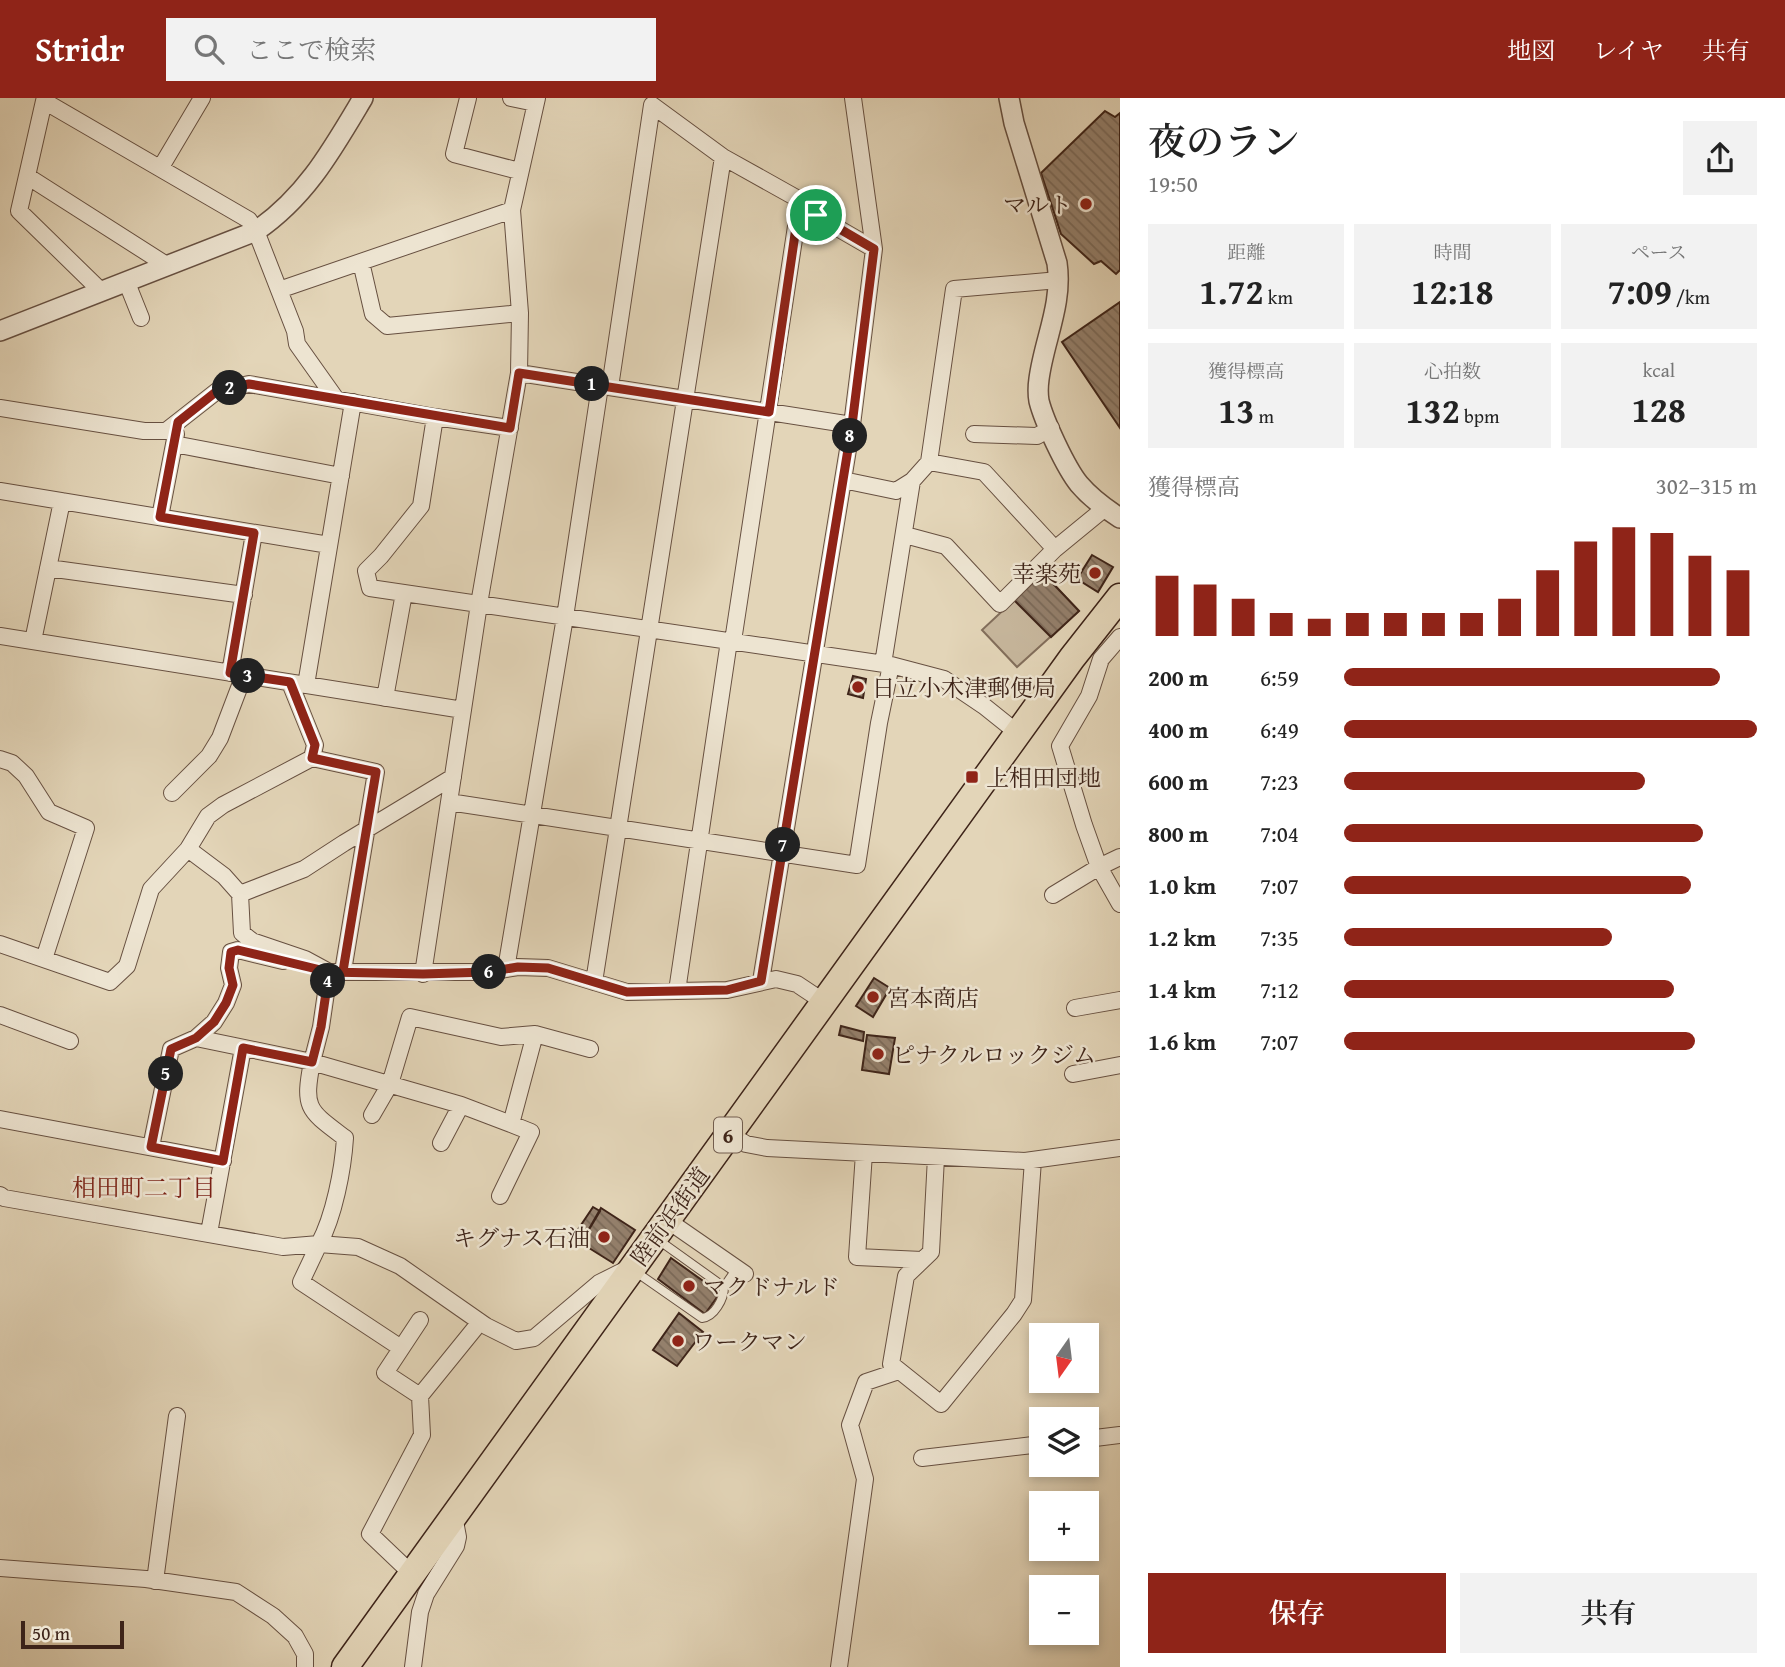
<!DOCTYPE html>
<html lang="ja">
<head>
<meta charset="utf-8">
<style>
  body { margin:0; font-family:"Gentium Book Plus","Noto Serif JP",serif; background:#f2f2f2; color:#222; height:100vh; display:flex; flex-direction:column; font-size:26px; white-space:nowrap }
  * { box-sizing:border-box; margin:0 }
  p { font-size:23px; color:#767676 }
  .icon { flex:none; width:38px; height:38px; fill:none; stroke:currentColor; stroke-width:2; stroke-linecap:round; stroke-linejoin:round }
  .map { position:relative; flex:1; overflow:hidden }
  .panel { display:flex; flex-direction:column; background:#fff; width:665px }
  .panel>* { flex:none }
  .needle { width:46px; rotate:194deg }
  .tools { position:absolute; left:1029px; top:1225px; display:grid; gap:14px }
  .tools a { display:grid; place-items:center; width:70px; height:70px; border-radius:0px; background:#fff; box-shadow:0 4px 10px #0003; font-size:35px }
  .scale { position:absolute; left:21px; bottom:18px; width:103px; box-sizing:border-box; padding-left:7px; border:4px solid #3e2419; border-top:0; font-size:19px; line-height:24px; white-space:nowrap; color:#3e2419; -webkit-text-stroke:5px #ede4d1; paint-order:stroke }
  .pin { position:absolute; display:grid; place-items:center; width:60px; height:60px; color:#fff; margin:-30px; border:4px solid #fff; border-radius:50%; box-shadow:0 2px 7px #0007 }
  .km { position:absolute; width:35px; height:35px; margin:-18px; border-radius:50%; background:#222; color:#fff; font-size:19px; line-height:35px; text-align:center }
  .round { display:grid; place-items:center; flex:none; width:74px; height:74px; border-radius:0px; background:#f2f2f2 }
  .headline { display:flex; align-items:center; justify-content:space-between; height:119px; padding:0 28px }
  h1 { font-size:38px; font-weight:600; line-height:52px }
  .figures { display:grid; grid-template-columns:repeat(3,1fr); gap:10px; height:119px; padding:7px 28px }
  .figures div { display:grid; align-content:center; border-radius:0px; background:#f2f2f2; text-align:center }
  .figures b { font-size:35px; font-weight:600 }
  .figures small { font-size:19px; font-weight:400 }
  .figures p { font-size:19px }
  .chart { height:196px; padding:14px 28px }
  .chart p { display:flex; justify-content:space-between }
  .chart svg { width:100%; height:126px; margin-top:7px; stroke:#8f2418; stroke-width:6 }
  .action { display:flex; gap:14px; margin-top:auto; padding:14px 28px }
  .action a { flex:1; height:80px; border-radius:0px; background:#8f2418; color:#fff; font-size:28px; font-weight:600; line-height:80px; text-align:center }
  .action a+a { background:#f2f2f2; color:#222 }
  ul { padding:0 28px; list-style:none; font-size:23px }
  li { display:grid; grid-template-columns:112px 84px 1fr; align-items:center; height:52px }
  li i { height:18px; border-radius:9px; background:#8f2418 }
  header { display:flex; align-items:center; gap:42px; box-sizing:border-box; height:98px; padding:0 35px; background:#8f2418; color:#fff }
  header strong { font-size:33px }
  nav { display:flex; gap:38px; margin-inline-start:auto; font-size:24px }
  .search { width:490px; height:63px; background:#f2f2f2; display:flex; align-items:center; gap:18px; box-sizing:border-box; padding:0 24px; border-radius:0px; color:#767676; font-size:26px }
  main { display:flex; flex:1; min-height:0 }
  .map>svg:first-child { display:block }
  .park { fill:#c7b79d; stroke:#826e5b; stroke-width:2 }
  .building { fill:url(#building-back-hatch); stroke:#3e2419; stroke-width:2 }
  .lines { fill:none; stroke-linecap:round; stroke-linejoin:round }
  .service-casing { stroke:#675041; stroke-width:10 }
  .minor-casing { stroke:#675041; stroke-width:18 }
  .tertiary-casing { stroke:#675041; stroke-width:22 }
  .trunk-casing { stroke:#3e2419; stroke-width:29 }
  .service { stroke:#ede4d1; stroke-width:8 }
  .minor { stroke:#ede4d1; stroke-width:16 }
  .tertiary { stroke:#ede4d1; stroke-width:19 }
  .trunk { stroke:#e3d5b8; stroke-width:26 }
  .route-casing { stroke:#fff; stroke-width:14 }
  .route { stroke:#8f2418; stroke-width:9 }
  .poi-dot { fill:#8f2418; stroke:#ede4d1; stroke-width:2.5 }
  .labels { text-anchor:middle; dominant-baseline:central; stroke-width:5; stroke-linejoin:round; paint-order:stroke }
  .shield { fill:#ede4d1; stroke:#725e50; stroke-width:2 }
  .shield-label { font-size:21px; font-weight:bold; fill:#3e2419 }
  .poi-label { font-size:23px; fill:#3e2419; stroke:#ede4d1; text-anchor:start }
  .street-label { font-size:23px; fill:#3e2419; stroke:#ede4d1 }
  .neighbourhood-label { font-size:24px; fill:#7a1f14; stroke:#ede4d1 }
</style>
</head>
<body>
<header>
<strong>Stridr</strong>
<div class="search"><svg class="icon" aria-label="search" viewBox="0 0 24 24"><circle cx="10" cy="10" r="6"/><path d="M15 15l6 6"/></svg>ここで検索</div>
<nav><a>地図</a><a>レイヤ</a><a>共有</a></nav>
</header>
<main>
<div class="map">
<svg width="1120" height="1569" viewBox="0 0 1120 1569">
  <defs>
    <pattern id="building-back-hatch" width="6" height="6" patternUnits="userSpaceOnUse" patternTransform="scale(1.75)"><rect width="6" height="6" fill="#94806c"/><path d="M-1 5l2 2M0 0l6 6M5-1l2 2" fill="none" stroke="#7a6958"/></pattern>
  </defs>
  <rect width="100%" height="100%" fill="#e3d5b8"/>
  <filter id="stains"><feTurbulence type="fractalNoise" baseFrequency=".00286" numOctaves="4"/><feColorMatrix values="0 0 0 0 .2 0 0 0 0 .09 0 0 0 0 .02 0 0 0 .5 -.17"/></filter>
  <radialGradient id="worn" r=".72"><stop offset=".6" stop-color="#630" stop-opacity="0"/><stop offset="1" stop-color="#630" stop-opacity=".3"/></radialGradient>
  <path class="park" d="M 1043,475 L 1079,513 L 1017,569 L 982,532 Z"/>
  <path class="building" d="M 1105,13 L 1115,19 L 1120,15 L 1120,172 L 1116,176 L 1101,163 L 1094,166 L 1061,136 L 1041,75 Z
    M 1120,204 L 1120,330 L 1062,244 Z
    M 1092,457 L 1113,469 L 1098,494 L 1077,481 Z
    M 1043,475 L 1079,513 L 1051,539 L 1014,502 Z
    M 853,578 L 866,581 L 863,600 L 848,596 Z
    M 874,880 L 890,890 L 873,919 L 856,908 Z
    M 841,928 L 864,934 L 863,943 L 839,937 Z
    M 867,937 L 895,940 L 889,976 L 862,972 Z
    M 593,1109 L 600,1113 L 578,1150 L 569,1145 Z
    M 601,1110 L 635,1132 L 613,1165 L 581,1145 Z
    M 671,1160 L 720,1195 L 705,1216 L 658,1181 Z
    M 679,1215 L 703,1234 L 677,1268 L 653,1252 Z"/>
  <g class="lines">
    <g class="service-casing">
      <path id="service" d="M 636,1174 L 702,1220 C 714,1219 724,1201 724,1189 L 657,1141
        M 724,1189 L 737,1170"/>
    </g>
    <g class="minor-casing">
      <path id="minor" d="M 45,0 L 44,3 L 249,122 L 256,133 L 295,233 L 297,246 L 336,301
        M 468,0 L 454,56 L 519,73
        M 511,0 L 535,5
        M 44,3 L 27,78 L 168,168
        M 723,59 L 800,102 L 815,117 L 874,151
        M 161,69 L 202,0
        M 27,78 L 19,113 L 102,194
        M 361,164 L 373,216 L 387,228 L 520,215
        M 127,185 L 141,220
        M 279,192 L 512,112
        M 519,275 L 852,327
        M 0,310 L 144,333 L 166,333 L 217,293 L 249,286 L 435,319 L 510,330
        M 435,319 L 421,408 L 381,458 L 366,473 L 370,490 L 891,567 L 944,581 L 984,608 L 1019,636
        M 974,336 L 1037,338 L 1051,330
        M 174,346 L 341,378
        M 929,364 L 954,191 L 1059,182
        M 843,382 L 896,393 L 912,383 L 929,364 L 984,374 L 1055,451
        M 0,393 L 329,447
        M 160,419 L 176,336
        M 905,437 L 946,448 L 1000,506 L 1055,451 L 1105,410
        M 48,470 L 244,497
        M 0,538 L 463,612
        M 1120,539 L 1101,561 L 1089,598 L 1060,648 L 1084,727 L 1099,769 L 1120,806
        M 33,543 L 62,403
        M 733,543 L 800,102
        M 883,566 L 912,383
        M 230,575 L 254,435
        M 290,585 L 315,647 L 312,660 L 376,674 L 343,873
        M 306,587 L 353,304
        M 385,600 L 404,495
        M 0,661 L 12,665 L 26,678 L 49,714 L 86,730 L 44,861
        M 453,679 L 344,745 L 304,771 L 240,796 L 242,835 L 252,843 L 305,861 L 329,874 L 487,874 L 518,869 L 548,870 L 627,894 L 727,892 L 776,881 L 797,886 L 824,904
        M 172,695 L 209,658 L 220,640 L 244,577
        M 449,704 L 857,767 L 879,625 L 891,567
        M 188,751 L 224,778 L 240,796
        M 1053,797 L 1099,769 L 1120,759
        M 0,846 L 110,884 L 127,868 L 151,791 L 188,751 L 208,718 L 223,707 L 312,660
        M 506,871 L 565,519 L 600,288
        M 322,872 L 329,874 L 321,929 L 312,964 L 461,1007 L 511,1026 L 535,936 L 590,951
        M 423,876 L 479,506 L 519,275 L 520,215 L 512,112 L 537,0
        M 761,883 L 852,327 L 874,151 L 853,0
        M 594,884 L 723,59 L 652,7 L 610,289
        M 677,893 L 729,543
        M 1075,910 L 1120,902
        M 0,917 L 70,943
        M 196,940 L 214,924 L 226,905 L 233,887 L 229,870 L 231,854 L 238,852 L 283,863
        M 1073,976 L 1120,967
        M 372,1017 L 390,986 L 410,919 L 501,939 L 535,936
        M 0,1021 L 223,1063
        M 729,1036 L 746,1046 L 767,1050 L 1025,1063 L 1120,1050
        M 441,1045 L 461,1007
        M 864,1055 L 857,1159 L 922,1162
        M 936,1059 L 931,1154 L 906,1178 L 891,1266 L 941,1306 L 1014,1216 L 1023,1202 L 1033,1062
        M 0,1097 L 4,1100 L 283,1149 L 319,1146 C 334,1118 343,1072 345,1040 C 308,1012 303,1011 312,964 L 196,940 L 171,951 L 151,1049
        M 500,1098 L 531,1034 L 511,1026
        M 667,1122 L 745,1176
        M 209,1135 L 243,950
        M 420,1222 L 385,1275 L 420,1298 L 480,1224
        M 401,1250 L 301,1184 L 319,1146 L 358,1149 L 400,1168 L 486,1228 L 516,1243 L 534,1240 L 599,1185 L 627,1171
        M 1087,1341 L 1120,1337
        M 922,1360 L 1041,1346
        M 0,1470 L 146,1481 L 236,1494 L 273,1518 L 295,1538 L 305,1556 L 305,1569
        M 412,1476 L 370,1436 L 422,1337 L 420,1298
        M 155,1483 L 177,1318
        M 413,1569 L 420,1514 L 426,1496 L 456,1448 L 458,1439 L 454,1418
        M 839,1569 L 865,1381 L 850,1327 L 866,1284 L 899,1273"/>
    </g>
    <g class="tertiary-casing">
      <path id="tertiary" d="M 1009,0 L 1014,25 L 1057,165 C 1063,206 1044,242 1039,281 C 1038,288 1038,297 1039,303 C 1044,323 1066,370 1079,386 C 1090,399 1106,411 1120,420
        M 0,233 L 256,133 C 306,99 332,52 363,0"/>
    </g>
    <g class="trunk-casing">
      <path id="trunk" d="M 345,1569 L 1072,560 L 1120,499"/>
    </g>
    <use href="#service" class="service"/>
    <use href="#minor" class="minor"/>
    <use href="#tertiary" class="tertiary"/>
    <use href="#trunk" class="trunk"/>
  </g>
  <g class="lines">
    <g class="route-casing">
      <path id="route" d="M 816,117 L 800,102 L 769,314 L 519,275 L 510,330 L 249,286 L 217,293 L 178,324 L 160,419 L 254,435 L 230,575 L 290,584 L 315,647 L 312,660 L 376,674 L 343,873 L 329,874 L 321,929 L 312,964 L 243,950 L 223,1063 L 151,1049 L 171,951 L 196,940 L 214,924 L 226,905 L 233,887 L 229,870 L 231,854 L 238,852 L 329,874 L 423,876 L 487,874 L 518,869 L 548,870 L 627,894 L 727,892 L 761,883 L 852,327 L 874,151 L 816,117"/>
    </g>
    <use href="#route" class="route"/>
  </g>
  <g class="poi-dot">
    <circle cx="1086" cy="106" r="7"/>
    <circle cx="1095" cy="475" r="7"/>
    <circle cx="858" cy="589" r="7"/>
    <rect x="965" y="672" width="14" height="14" rx="3.5"/>
    <circle cx="873" cy="899" r="7"/>
    <circle cx="878" cy="956" r="7"/>
    <circle cx="604" cy="1139" r="7"/>
    <circle cx="689" cy="1188" r="7"/>
    <circle cx="678" cy="1243" r="7"/>
  </g>
  <g class="labels">
    <rect class="shield" x="714" y="1019.5" width="28" height="35" rx="5"/>
    <g class="shield-label">
      <text x="728" y="1037">6</text>
    </g>
    <g class="poi-label">
      <text x="1072" y="106" text-anchor="end">マルト</text>
      <text x="1081" y="475" text-anchor="end">幸楽苑</text>
      <text x="872" y="589">日立小木津郵便局</text>
      <text x="986" y="679">上相田団地</text>
      <text x="887" y="899">宮本商店</text>
      <text x="892" y="956">ピナクルロックジム</text>
      <text x="590" y="1139" text-anchor="end">キグナス石油</text>
      <text x="703" y="1188">マクドナルド</text>
      <text x="692" y="1243">ワークマン</text>
    </g>
    <g class="street-label">
      <text transform="translate(670 1118) rotate(-54)">陸前浜街道</text>
    </g>
    <g class="neighbourhood-label">
      <text x="144" y="1089">相田町二丁目</text>
    </g>
  </g>
  <rect width="100%" height="100%" filter="url(#stains)"/>
  <rect width="100%" height="100%" fill="url(#worn)"/>
</svg>
<div class="tools">
<a><svg class="needle" viewBox="-14 -14 28 28"><path d="M0-13l5 13h-10z" fill="#e53935"/><path d="M0 13l5-13h-10z" fill="#767676"/></svg></a>
<a><svg class="icon" aria-label="layers" viewBox="0 0 24 24"><path d="M12 4l9 5-9 5-9-5zM3 14l9 5 9-5"/></svg></a>
<a>+</a>
<a>−</a>
</div>
<div class="scale">50 m</div>
<div class="pin" style="left:816px;top:117px;background:#1e9e55"><svg class="icon" aria-label="arrive" viewBox="0 0 24 24"><path d="M6 21V4h12l-3 4 3 4H6"/></svg></div>
<b class="km" style="left:592px;top:286px">1</b>
<b class="km" style="left:230px;top:290px">2</b>
<b class="km" style="left:248px;top:578px">3</b>
<b class="km" style="left:328px;top:883px">4</b>
<b class="km" style="left:166px;top:976px">5</b>
<b class="km" style="left:489px;top:874px">6</b>
<b class="km" style="left:783px;top:747px">7</b>
<b class="km" style="left:850px;top:338px">8</b>
</div>
<section class="panel">
<div class="headline"><div><h1>夜のラン</h1><p>19:50</p></div><a class="round"><svg class="icon" aria-label="share" viewBox="0 0 24 24"><path d="M12 15V3M7 8l5-5 5 5M5 13v7h14v-7"/></svg></a></div>
<div class="figures">
<div><p>距離</p><b>1.72<small> km</small></b></div>
<div><p>時間</p><b>12:18</b></div>
<div><p>ペース</p><b>7:09<small> /km</small></b></div>
</div>
<div class="figures">
<div><p>獲得標高</p><b>13<small> m</small></b></div>
<div><p>心拍数</p><b>132<small> bpm</small></b></div>
<div><p>kcal</p><b>128</b></div>
</div>
<div class="chart"><p><span>獲得標高</span>302–315 m</p>
<svg viewBox="0 0 160 44" preserveAspectRatio="none"><path d="M5 44V23M15 44V26M25 44V31M35 44V36M45 44V38M55 44V36M65 44V36M75 44V36M85 44V36M95 44V31M105 44V21M115 44V11M125 44V6M135 44V8M145 44V16M155 44V21"/></svg>
</div>
<ul>
<li><b>200 m</b>6:59<i style="width:91%"></i></li>
<li><b>400 m</b>6:49<i style="width:100%"></i></li>
<li><b>600 m</b>7:23<i style="width:73%"></i></li>
<li><b>800 m</b>7:04<i style="width:87%"></i></li>
<li><b>1.0 km</b>7:07<i style="width:84%"></i></li>
<li><b>1.2 km</b>7:35<i style="width:65%"></i></li>
<li><b>1.4 km</b>7:12<i style="width:80%"></i></li>
<li><b>1.6 km</b>7:07<i style="width:85%"></i></li>
</ul>
<div class="action"><a>保存</a><a>共有</a></div>
</section>
</main>
</body>
</html>
